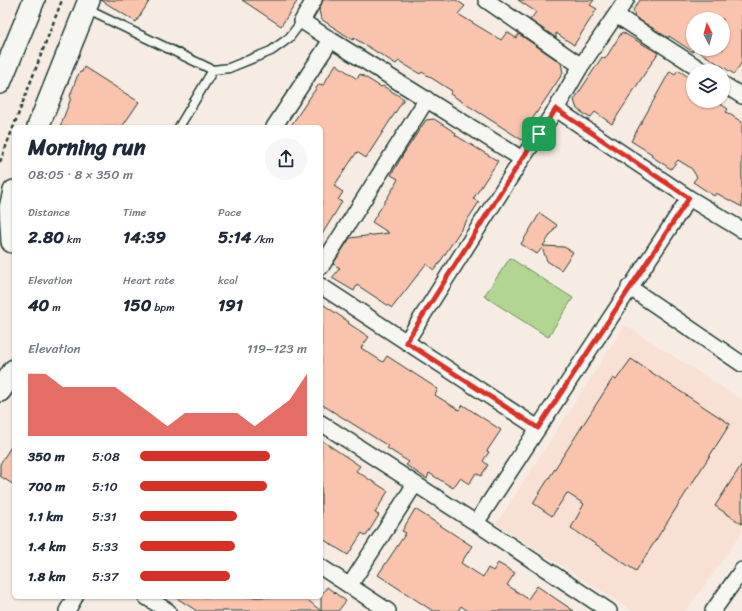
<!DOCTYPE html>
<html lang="en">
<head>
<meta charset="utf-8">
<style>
  body { margin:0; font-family:Sriracha,sans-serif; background:#f6f6f7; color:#1f2937; height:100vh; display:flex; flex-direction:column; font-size:15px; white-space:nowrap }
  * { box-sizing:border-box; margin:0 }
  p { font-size:13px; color:#747a83 }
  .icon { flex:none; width:22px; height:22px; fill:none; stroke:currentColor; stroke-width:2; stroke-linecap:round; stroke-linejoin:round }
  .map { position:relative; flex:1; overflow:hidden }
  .panel { position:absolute; left:12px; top:125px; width:311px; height:474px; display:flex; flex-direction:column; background:#fff; border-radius:6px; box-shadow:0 1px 3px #0004 }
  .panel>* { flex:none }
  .needle { width:26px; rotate:354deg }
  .buttons { position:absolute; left:686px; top:12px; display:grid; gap:8px }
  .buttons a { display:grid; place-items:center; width:44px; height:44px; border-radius:50%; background:#fff; box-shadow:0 1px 3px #0004; font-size:20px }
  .pin { position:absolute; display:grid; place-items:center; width:34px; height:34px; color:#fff; margin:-17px; border-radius:8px; box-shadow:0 2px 6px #0006 }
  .round { display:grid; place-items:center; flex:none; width:42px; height:42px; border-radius:21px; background:#f6f6f7 }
  .head { display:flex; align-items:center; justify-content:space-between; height:68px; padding:0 16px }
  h1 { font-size:22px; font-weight:800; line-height:30px }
  .figures { display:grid; grid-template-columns:repeat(3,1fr); gap:6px; height:68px; padding:4px 16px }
  .figures div { display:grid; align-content:center }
  .figures b { font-size:17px; font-weight:800 }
  .figures small { font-size:11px; font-weight:400 }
  .figures p { font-size:11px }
  .chart { height:112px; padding:8px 16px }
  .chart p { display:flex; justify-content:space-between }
  .chart svg { width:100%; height:72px; margin-top:4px; fill:#d93025; opacity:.7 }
  ul { padding:0 16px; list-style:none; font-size:13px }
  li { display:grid; grid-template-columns:64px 48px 1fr; align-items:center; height:30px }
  li i { height:10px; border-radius:5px; background:#d93025 }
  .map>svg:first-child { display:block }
  .built { fill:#f8e0d4 }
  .green { fill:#b2d691; stroke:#688a62 }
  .building { fill:#fac3ae; stroke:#1f3d34 }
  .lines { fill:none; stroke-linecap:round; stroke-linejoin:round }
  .lane-casing { stroke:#1f3d34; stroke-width:11 }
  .street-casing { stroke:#1f3d34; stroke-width:18 }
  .secondary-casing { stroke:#1f3d34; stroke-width:24 }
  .path { stroke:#1f3d34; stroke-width:2.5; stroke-dasharray:4 3; stroke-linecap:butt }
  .lane { stroke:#f6f6f2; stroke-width:8 }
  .street { stroke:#f6f6f2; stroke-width:15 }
  .secondary { stroke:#f6f6f2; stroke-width:21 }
  .route-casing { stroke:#fff; stroke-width:8 }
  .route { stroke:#d93025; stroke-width:5 }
</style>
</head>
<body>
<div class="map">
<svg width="742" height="611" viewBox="0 0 742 611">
  <rect width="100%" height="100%" fill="#f7ece4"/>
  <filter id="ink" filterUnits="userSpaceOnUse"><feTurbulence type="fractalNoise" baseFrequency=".025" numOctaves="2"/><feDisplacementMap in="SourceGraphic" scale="8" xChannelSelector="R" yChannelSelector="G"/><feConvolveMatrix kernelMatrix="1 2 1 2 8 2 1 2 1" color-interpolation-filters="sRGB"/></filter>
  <g filter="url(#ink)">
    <path class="built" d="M 625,325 L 742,400 L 742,533 L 686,611 L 633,611 L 496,524 Z"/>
    <path class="green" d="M 510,258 L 573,298 L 548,337 L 484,296 Z"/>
    <path class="building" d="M 101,0 L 150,0 L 136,22 Z
      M 242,0 L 298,0 L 281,26 Z
      M 323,0 L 456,0 L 465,6 L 458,14 L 501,40 L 507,32 L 516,38 L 519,34 L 561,63 L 563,73 L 533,118 L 535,120 L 522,140 L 450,94 L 452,91 L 422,72 L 420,74 L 399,61 L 396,64 L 354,38 L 353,40 L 321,19 L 319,10 Z
      M 518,0 L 594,0 L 590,5 L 597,9 L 574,45 L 556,33 L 556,38 L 530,20 L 536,12 Z
      M 640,0 L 742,0 L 742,62 L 734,74 L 695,49 L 723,49 L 723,19 L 693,19 L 693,52 L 669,36 L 668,38 L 635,17 L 633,10 Z
      M 622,32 L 658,53 L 612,124 L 595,112 L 590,118 L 577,109 L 574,100 L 602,57 L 605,59 Z
      M 336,64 L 357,79 L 360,74 L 381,87 L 383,86 L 404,99 L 366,158 L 357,152 L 334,186 L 343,192 L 338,200 L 342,202 L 321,236 L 321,127 L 290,127 L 319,84 L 323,85 Z
      M 84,67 L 139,102 L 122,127 L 60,127 L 71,98 L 70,96 L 77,77 L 80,72 L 82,72 Z
      M 678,70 L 693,80 L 693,101 L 716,101 L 728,109 L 726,112 L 742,122 L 742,207 L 716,193 L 714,196 L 693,182 L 697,177 L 691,168 L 678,160 L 671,169 L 651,156 L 652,154 L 631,141 L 670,71 L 675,74 Z
      M 434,119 L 456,133 L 455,135 L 498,161 L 473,199 L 479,202 L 438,265 L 434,270 L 426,264 L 392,308 L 357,285 L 354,291 L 332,278 L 340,268 L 333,264 L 350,238 L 389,233 L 372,222 L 394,187 L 398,179 L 391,175 L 404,153 L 426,120 Z
      M 540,213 L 557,225 L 543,246 L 564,247 L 573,252 L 561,270 L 547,261 L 542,248 L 537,254 L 521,244 Z
      M 321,303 L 349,322 L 348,323 L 369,337 L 361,348 L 383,362 L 387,356 L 438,389 L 435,395 L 459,410 L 463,405 L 501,430 L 487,451 L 489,452 L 483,461 L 488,465 L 481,476 L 476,473 L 469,484 L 460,478 L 453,488 L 429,473 L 427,479 L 406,465 L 409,462 L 387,448 L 388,446 L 321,404 Z
      M 631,359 L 730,424 L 636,571 L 571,528 L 584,504 L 567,493 L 552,516 L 533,503 L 613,378 L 616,380 Z
      M 321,440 L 360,466 L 356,471 L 388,491 L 375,513 L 379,515 L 366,536 L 362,533 L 348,555 L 321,538 Z
      M 14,442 L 14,485 L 0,476 L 0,464 Z
      M 742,464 L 742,524 L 715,506 Z
      M 415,509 L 472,546 L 461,563 L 483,577 L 488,568 L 493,571 L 498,563 L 515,573 L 507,585 L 528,599 L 537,586 L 574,611 L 468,611 L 461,606 L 458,611 L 433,611 L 378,575 L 406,533 L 402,531 Z
      M 327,587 L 346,601 L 338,611 L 321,611 L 321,595 Z
      M 175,597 L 304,597 L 321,611 L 197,611 Z"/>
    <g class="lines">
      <g class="lane-casing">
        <path id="lane" d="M 86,9 L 213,70 L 229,68 L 271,51 L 289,38 L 302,21
          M 179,127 L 213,70"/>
      </g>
      <g class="street-casing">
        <path id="street" d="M 314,0 L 302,21 L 331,40 L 522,159
          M 486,0 L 581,66
          M 616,15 L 703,71
          M 723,84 L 742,96
          M 556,109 L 689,198 L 742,230
          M 274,127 L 331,40
          M 321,267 L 427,99
          M 321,286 L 538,428
          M 629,287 L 742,364
          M 406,342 L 522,159 L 556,109 L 581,66 L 626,0
          M 321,423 L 476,523 L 609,611
          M 476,523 L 689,198
          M 321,567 L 388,611
          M 350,585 L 415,484
          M 146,597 L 168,611
          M 67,611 L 75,597
          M 713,611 L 742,570"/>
      </g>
      <g class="secondary-casing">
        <path id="secondary" d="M 0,83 L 34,0
          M 38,127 L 89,0
          M 12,242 L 10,208 L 14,191
          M 0,391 L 14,370"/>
      </g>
      <path class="path" d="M 0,162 L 62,0"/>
      <use href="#lane" class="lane"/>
      <use href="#street" class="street"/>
      <use href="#secondary" class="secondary"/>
    </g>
  </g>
  <g class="lines" filter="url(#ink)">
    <g class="route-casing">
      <path id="route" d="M 556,109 L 689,198 L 538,428 L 406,342 L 522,159 Z"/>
    </g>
    <use href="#route" class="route"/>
  </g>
</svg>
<div class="buttons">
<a><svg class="needle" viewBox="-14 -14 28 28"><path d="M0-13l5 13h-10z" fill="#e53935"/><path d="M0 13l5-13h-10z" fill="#747a83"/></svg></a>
<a><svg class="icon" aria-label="layers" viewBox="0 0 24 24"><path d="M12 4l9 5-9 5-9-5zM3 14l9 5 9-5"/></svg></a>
</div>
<div class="pin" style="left:539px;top:134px;background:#1e9e55"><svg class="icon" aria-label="arrive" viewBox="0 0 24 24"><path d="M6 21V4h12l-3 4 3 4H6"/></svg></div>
<section class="panel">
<div class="head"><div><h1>Morning run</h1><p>08:05 · 8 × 350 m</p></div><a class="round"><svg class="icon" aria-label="share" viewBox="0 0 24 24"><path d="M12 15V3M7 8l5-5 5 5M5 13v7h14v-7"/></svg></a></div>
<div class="figures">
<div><p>Distance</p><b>2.80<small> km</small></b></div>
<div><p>Time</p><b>14:39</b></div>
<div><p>Pace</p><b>5:14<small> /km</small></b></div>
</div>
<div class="figures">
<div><p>Elevation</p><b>40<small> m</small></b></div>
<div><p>Heart rate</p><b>150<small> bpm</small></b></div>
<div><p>kcal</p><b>191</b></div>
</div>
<div class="chart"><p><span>Elevation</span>119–123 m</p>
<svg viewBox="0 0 160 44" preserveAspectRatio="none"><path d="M0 44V6L10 6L20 14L30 14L40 14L50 14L60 22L70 30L80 38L90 30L100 30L110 30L120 30L130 38L140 30L150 22L160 6V44z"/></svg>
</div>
<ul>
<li><b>350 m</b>5:08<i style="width:78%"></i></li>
<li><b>700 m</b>5:10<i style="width:76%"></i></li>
<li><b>1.1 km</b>5:31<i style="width:58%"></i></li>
<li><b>1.4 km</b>5:33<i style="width:57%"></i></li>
<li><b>1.8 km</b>5:37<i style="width:54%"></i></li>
</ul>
</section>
</div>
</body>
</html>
